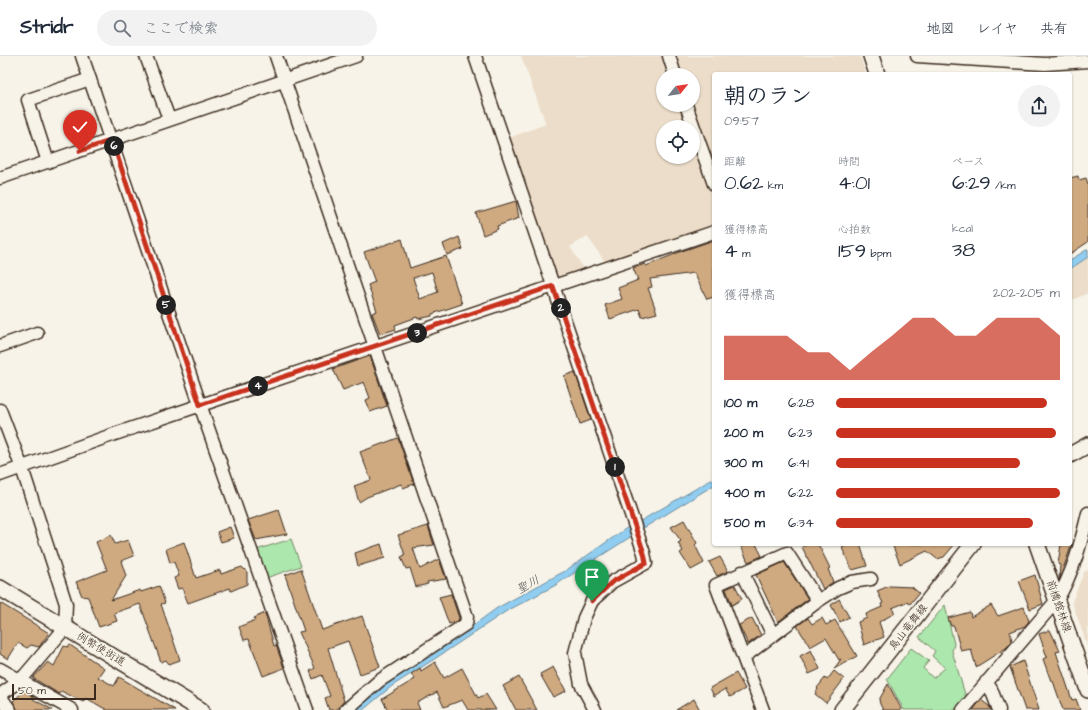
<!DOCTYPE html>
<html lang="ja">
<head>
<meta charset="utf-8">
<style>
  body { margin:0; font-family:"Architects Daughter","Klee One",sans-serif; background:#f2f2f3; color:#1f2937; height:100vh; display:flex; flex-direction:column; font-size:15px; white-space:nowrap }
  * { box-sizing:border-box; margin:0 }
  p { font-size:13px; color:#747a83 }
  .icon { flex:none; width:22px; height:22px; fill:none; stroke:currentColor; stroke-width:2; stroke-linecap:round; stroke-linejoin:round }
  .map { position:relative; flex:1; overflow:hidden }
  .side { position:absolute; left:712px; top:16px; width:360px; height:474px; display:flex; flex-direction:column; background:#fff; border-radius:4px; box-shadow:0 1px 3px #0004 }
  .side>* { flex:none }
  .needle { width:26px; rotate:60deg }
  .controls { position:absolute; left:656px; top:12px; display:grid; gap:8px }
  .controls a { display:grid; place-items:center; width:44px; height:44px; border-radius:50%; background:#fff; box-shadow:0 1px 3px #0004; font-size:20px }
  .scale { position:absolute; left:12px; bottom:10px; width:84px; box-sizing:border-box; padding-left:4px; border:2px solid #3b2a1e; border-top:0; font-size:11px; line-height:14px; white-space:nowrap; color:#3b2a1e; -webkit-text-stroke:3px #f7f3e8; paint-order:stroke }
  .pin { position:absolute; display:grid; place-items:center; width:34px; height:34px; color:#fff; margin:-41px -17px; border-radius:50% 50% 50% 0; rotate:-45deg; box-shadow:0 0 4px #0007 }
  .pin .icon { rotate:45deg }
  .km { position:absolute; width:20px; height:20px; margin:-10px; border-radius:50%; background:#222; color:#fff; font-size:11px; line-height:20px; text-align:center }
  .round { display:grid; place-items:center; flex:none; width:42px; height:42px; border-radius:21px; background:#f2f2f3 }
  .overview { display:flex; align-items:center; justify-content:space-between; height:68px; padding:0 12px }
  h1 { font-size:22px; font-weight:600; line-height:30px }
  .metrics { display:grid; grid-template-columns:repeat(3,1fr); gap:6px; height:68px; padding:4px 12px }
  .metrics div { display:grid; align-content:center }
  .metrics b { font-size:20px; font-weight:600 }
  .metrics small { font-size:11px; font-weight:400 }
  .metrics p { font-size:11px }
  .chart { height:112px; padding:8px 12px }
  .chart p { display:flex; justify-content:space-between }
  .chart svg { width:100%; height:72px; margin-top:4px; fill:#c8321e; opacity:.7 }
  ul { padding:0 12px; list-style:none; font-size:13px }
  li { display:grid; grid-template-columns:64px 48px 1fr; align-items:center; height:30px }
  li i { height:10px; border-radius:5px; background:#c8321e }
  header { display:flex; align-items:center; gap:24px; box-sizing:border-box; height:56px; padding:0 20px; background:#fff; border-bottom:1px solid #e0e1e3 }
  header strong { font-size:19px }
  nav { display:flex; gap:22px; margin-inline-start:auto; font-size:14px }
  .search { width:280px; height:36px; background:#f2f2f3; display:flex; align-items:center; gap:10px; box-sizing:border-box; padding:0 14px; border-radius:22px; color:#747a83; font-size:15px }
  .map>svg:first-child { display:block }
  .built { fill:#ebddc9 }
  .green { fill:#ace7ad; stroke:#748866 }
  .water { fill:#90cdf0; stroke:#6e8c9c }
  .building { fill:#cfaa81; stroke:#3b2a1e; fill-rule:evenodd }
  .lines { fill:none; stroke-linecap:round; stroke-linejoin:round }
  .minor-casing { stroke:#3b2a1e; stroke-width:15 }
  .major-casing { stroke:#3b2a1e; stroke-width:18 }
  .minor { stroke:#f7f3e8; stroke-width:12 }
  .major { stroke:#f7f3e8; stroke-width:15 }
  .route-casing { stroke:#fff; stroke-width:8 }
  .route { stroke:#c8321e; stroke-width:5 }
  .labels { text-anchor:middle; dominant-baseline:central; stroke-width:3; stroke-linejoin:round; paint-order:stroke }
  .street-label { font-size:11px; fill:#3b2a1e; stroke:#f7f3e8 }
  .water-label { font-size:12px; font-style:italic; fill:#505352; stroke:#f7f3e8 }
</style>
</head>
<body>
<header>
<strong>Stridr</strong>
<div class="search"><svg class="icon" aria-label="search" viewBox="0 0 24 24"><circle cx="10" cy="10" r="6"/><path d="M15 15l6 6"/></svg>ここで検索</div>
<nav><a>地図</a><a>レイヤ</a><a>共有</a></nav>
</header>
<div class="map">
<svg width="1088" height="654" viewBox="0 0 1088 654">
  <rect width="100%" height="100%" fill="#f7f3e8"/>
  <filter id="ink" filterUnits="userSpaceOnUse"><feTurbulence type="fractalNoise" baseFrequency=".025" numOctaves="2"/><feDisplacementMap in="SourceGraphic" scale="8" xChannelSelector="R" yChannelSelector="G"/><feConvolveMatrix kernelMatrix="1 2 1 2 8 2 1 2 1" color-interpolation-filters="sRGB"/></filter>
  <g filter="url(#ink)">
    <path class="built" d="M 521,0 L 663,0 L 669,19 L 663,19 L 663,49 L 681,49 L 689,71 L 663,71 L 663,101 L 693,101 L 693,83 L 714,143 L 714,173 L 608,210 L 587,180 L 570,191 L 586,216 L 557,226 L 506,83 L 546,68 Z
      M 673,0 L 860,0 L 866,18 L 714,18 L 714,108 L 711,109 L 690,49 L 693,49 L 693,19 L 680,19 Z
      M 1088,201 L 1088,237 L 1070,245 L 1070,213 Z
      M 1088,514 L 1088,592 L 1072,546 L 1084,516 Z"/>
    <path class="green" d="M 291,483 L 301,510 L 263,523 L 253,495 Z
      M 945,549 L 954,588 L 952,595 L 967,645 L 958,654 L 904,654 L 887,623 L 911,592 L 929,605 L 923,612 L 933,622 L 945,612 L 932,600 L 935,595 L 919,581 Z"/>
    <path class="water" d="M 1088,193 L 1088,201 L 1070,213 L 1070,204 Z
      M 714,422 L 714,429 L 642,473 L 637,467 Z
      M 631,469 L 635,478 L 554,530 L 505,556 L 436,602 L 392,630 L 363,654 L 353,654 L 368,640 L 419,603 L 460,579 L 497,552 L 565,515 Z"/>
    <path class="building" d="M 1078,120 L 1079,124 L 1086,122 L 1088,128 L 1088,186 L 1070,198 L 1070,122 Z
      M 516,145 L 519,162 L 497,170 L 498,173 L 483,179 L 476,157 Z
      M 459,181 L 463,193 L 447,199 L 443,188 Z
      M 402,183 L 410,212 L 446,200 L 462,248 L 432,258 L 432,260 L 418,263 L 417,261 L 395,269 L 396,273 L 380,278 L 372,257 L 377,255 L 368,229 L 375,226 L 364,196 ZM 432,216 L 438,236 L 420,243 L 413,222 Z
      M 714,184 L 714,241 L 707,243 L 694,217 L 650,223 L 652,231 L 648,232 L 657,257 L 642,261 L 639,253 L 610,263 L 605,249 L 622,243 L 618,232 L 638,224 L 633,212 L 645,208 L 646,210 L 682,195 Z
      M 370,300 L 387,350 L 370,356 L 366,344 L 370,342 L 364,326 L 343,334 L 333,313 Z
      M 575,316 L 591,364 L 580,368 L 564,320 Z
      M 398,382 L 414,428 L 403,432 L 401,428 L 367,441 L 359,446 L 354,430 L 371,424 L 360,396 Z
      M 279,454 L 287,478 L 256,484 L 248,464 Z
      M 684,464 L 697,487 L 695,489 L 704,507 L 691,514 L 680,497 L 683,495 L 678,487 L 681,485 L 671,471 Z
      M 428,470 L 434,489 L 413,492 L 420,513 L 439,503 L 446,523 L 427,526 L 428,528 L 416,531 L 410,512 L 406,513 L 401,501 L 405,499 L 398,479 Z
      M 230,471 L 234,482 L 221,486 L 217,476 Z
      M 111,479 L 115,488 L 128,484 L 134,500 L 121,505 L 126,520 L 111,544 L 140,534 L 141,536 L 159,530 L 165,547 L 161,548 L 180,604 L 169,608 L 166,604 L 161,606 L 140,548 L 114,557 L 117,565 L 99,571 L 88,541 L 82,540 L 76,526 L 107,514 L 96,486 Z
      M 184,486 L 196,522 L 220,514 L 221,518 L 242,511 L 247,516 L 247,528 L 231,535 L 230,532 L 188,547 L 182,532 L 178,533 L 174,522 L 179,520 L 174,506 L 170,507 L 166,493 Z
      M 381,488 L 385,502 L 358,510 L 355,497 Z
      M 740,488 L 756,488 L 762,500 L 748,506 Z
      M 807,488 L 818,488 L 830,512 L 828,513 L 833,526 L 823,533 L 802,491 Z
      M 843,488 L 860,488 L 867,510 L 852,514 L 842,492 L 844,491 Z
      M 892,488 L 955,488 L 944,501 L 937,503 L 927,495 L 900,508 Z
      M 1061,488 L 1072,488 L 1059,524 L 1060,509 L 1058,508 Z
      M 720,501 L 728,515 L 717,520 L 709,506 Z
      M 784,506 L 808,543 L 778,566 L 756,519 Z
      M 301,513 L 322,574 L 362,560 L 380,611 L 360,618 L 348,585 L 328,592 L 344,645 L 336,654 L 329,654 L 325,642 L 330,640 L 322,619 L 313,623 L 310,615 L 315,612 L 299,576 L 304,575 L 285,519 Z
      M 1035,519 L 1043,548 L 1030,553 L 1019,525 Z
      M 735,529 L 742,543 L 732,549 L 726,533 Z
      M 889,530 L 912,531 L 919,537 L 910,548 L 907,546 L 892,552 L 895,557 L 879,566 L 884,581 L 864,589 L 858,566 L 867,562 L 866,558 L 882,551 L 881,548 L 883,547 L 877,535 Z
      M 451,538 L 459,562 L 458,565 L 449,568 L 439,541 Z
      M 839,543 L 849,561 L 840,566 L 831,549 Z
      M 0,547 L 49,577 L 39,591 L 31,589 L 27,592 L 18,587 L 8,603 L 0,598 Z
      M 991,549 L 998,560 L 1024,551 L 1029,565 L 1025,570 L 1010,576 L 1012,585 L 1006,592 L 976,611 L 971,593 L 961,595 L 954,570 L 951,570 L 948,562 L 970,556 L 971,561 Z
      M 265,557 L 274,590 L 276,589 L 284,612 L 263,620 L 249,583 L 244,584 L 239,571 L 255,564 L 254,562 Z
      M 752,562 L 761,579 L 748,588 L 739,569 Z
      M 808,562 L 812,568 L 822,562 L 826,569 L 835,564 L 857,600 L 834,613 L 841,603 L 839,604 L 826,582 L 810,591 L 797,570 Z
      M 1050,574 L 1060,595 L 1056,596 L 1072,644 L 1076,643 L 1080,654 L 1063,654 L 1053,625 L 1051,625 L 1043,603 L 1047,601 L 1039,578 Z
      M 70,589 L 104,612 L 98,621 L 114,630 L 119,621 L 175,654 L 107,654 L 86,642 L 83,646 L 61,635 L 59,638 L 33,622 L 48,606 L 54,610 L 64,590 L 67,591 Z
      M 811,594 L 820,613 L 809,618 L 800,600 Z
      M 1023,605 L 1039,654 L 1025,654 L 1010,611 Z
      M 435,606 L 444,622 L 462,612 L 478,642 L 486,638 L 496,654 L 468,654 L 462,644 L 444,651 L 437,636 L 417,647 L 420,654 L 388,654 L 382,643 L 415,623 L 411,618 L 420,612 L 421,615 Z
      M 553,611 L 566,635 L 553,641 L 540,618 Z
      M 834,615 L 844,623 L 826,647 L 815,638 L 818,633 L 817,632 L 825,622 L 827,624 Z
      M 736,617 L 745,633 L 730,641 L 725,633 L 714,640 L 710,632 Z
      M 519,621 L 537,654 L 516,654 L 503,630 Z
      M 888,628 L 902,654 L 883,654 L 880,648 L 879,644 Z
      M 24,635 L 34,641 L 33,643 L 53,654 L 17,654 L 13,645 Z
      M 694,643 L 700,654 L 676,654 Z
      M 981,644 L 989,650 L 991,654 L 973,654 Z"/>
    <g class="lines">
      <g class="minor-casing">
        <path id="minor" d="M 82,0 L 206,366 L 307,654
          M 146,0 L 169,63
          M 276,0 L 467,561 L 466,568 L 379,625 L 346,654
          M 475,0 L 644,497 L 646,507 L 612,526 L 592,545 L 584,562 L 575,597 L 581,628 L 595,654
          M 669,0 L 675,19
          M 917,0 L 1045,8 L 1088,5
          M 686,49 L 714,128
          M 48,106 L 28,44 L 90,23
          M 0,122 L 356,0
          M 0,290 L 37,277
          M 0,354 L 22,412 L 66,548 L 65,572 L 20,625 L 0,639
          M 0,419 L 112,379 L 714,176
          M 742,516 L 773,579
          M 744,601 L 818,545 L 838,532 L 852,526 L 871,523
          M 0,613 L 72,654
          M 986,626 L 991,633 L 999,654
          M 0,640 L 10,654
          M 763,654 L 716,529 L 787,497 L 818,545
          M 963,654 L 1057,544 C 1073,517 1081,487 1088,457"/>
      </g>
      <g class="major-casing">
        <path id="major" d="M 871,0 L 877,18
          M 1070,399 L 1088,389
          M 1037,488 L 1088,634
          M 0,532 L 201,654
          M 842,654 L 973,488"/>
      </g>
      <use href="#minor" class="minor"/>
      <use href="#major" class="major"/>
    </g>
  </g>
  <g class="lines" filter="url(#ink)">
    <g class="route-casing">
      <path id="route" d="M 80,95 L 112,84 L 200,349 L 553,230 L 644,497 L 646,507 L 612,526 L 592,545"/>
    </g>
    <use href="#route" class="route"/>
  </g>
  <g class="labels">
    <g class="street-label">
      <text transform="translate(1059 550) rotate(71)">前橋館林線</text>
      <text transform="translate(908 571) rotate(-52)">鳥山竜舞線</text>
      <text transform="translate(101 593) rotate(31)">例幣使街道</text>
    </g>
    <g class="water-label">
      <text transform="translate(528 529) rotate(-29)">聖川</text>
    </g>
  </g>
</svg>
<div class="controls">
<a><svg class="needle" viewBox="-14 -14 28 28"><path d="M0-13l5 13h-10z" fill="#e53935"/><path d="M0 13l5-13h-10z" fill="#747a83"/></svg></a>
<a><svg class="icon" aria-label="locate" viewBox="0 0 24 24"><circle cx="12" cy="12" r="6"/><path d="M12 2v4M12 18v4M2 12h4M18 12h4"/></svg></a>
</div>
<div class="scale">50 m</div>
<div class="pin" style="left:592px;top:545px;background:#1e9e55"><svg class="icon" aria-label="arrive" viewBox="0 0 24 24"><path d="M6 21V4h12l-3 4 3 4H6"/></svg></div>
<div class="pin" style="left:80px;top:95px;background:#d93025"><svg class="icon" aria-label="check" viewBox="0 0 24 24"><path d="M5 12l5 5 9-10"/></svg></div>
<b class="km" style="left:615px;top:411px">1</b>
<b class="km" style="left:561px;top:252px">2</b>
<b class="km" style="left:417px;top:277px">3</b>
<b class="km" style="left:258px;top:330px">4</b>
<b class="km" style="left:166px;top:249px">5</b>
<b class="km" style="left:114px;top:90px">6</b>
<section class="side">
<div class="overview"><div><h1>朝のラン</h1><p>09:57</p></div><a class="round"><svg class="icon" aria-label="share" viewBox="0 0 24 24"><path d="M12 15V3M7 8l5-5 5 5M5 13v7h14v-7"/></svg></a></div>
<div class="metrics">
<div><p>距離</p><b>0.62<small> km</small></b></div>
<div><p>時間</p><b>4:01</b></div>
<div><p>ペース</p><b>6:29<small> /km</small></b></div>
</div>
<div class="metrics">
<div><p>獲得標高</p><b>4<small> m</small></b></div>
<div><p>心拍数</p><b>159<small> bpm</small></b></div>
<div><p>kcal</p><b>38</b></div>
</div>
<div class="chart"><p><span>獲得標高</span>202–205 m</p>
<svg viewBox="0 0 160 44" preserveAspectRatio="none"><path d="M0 44V17L10 17L20 17L30 17L40 27L50 27L60 38L70 27L80 17L90 6L100 6L110 17L120 17L130 6L140 6L150 6L160 17V44z"/></svg>
</div>
<ul>
<li><b>100 m</b>6:28<i style="width:94%"></i></li>
<li><b>200 m</b>6:23<i style="width:98%"></i></li>
<li><b>300 m</b>6:41<i style="width:82%"></i></li>
<li><b>400 m</b>6:22<i style="width:100%"></i></li>
<li><b>500 m</b>6:34<i style="width:88%"></i></li>
</ul>
</section>
</div>
</body>
</html>
